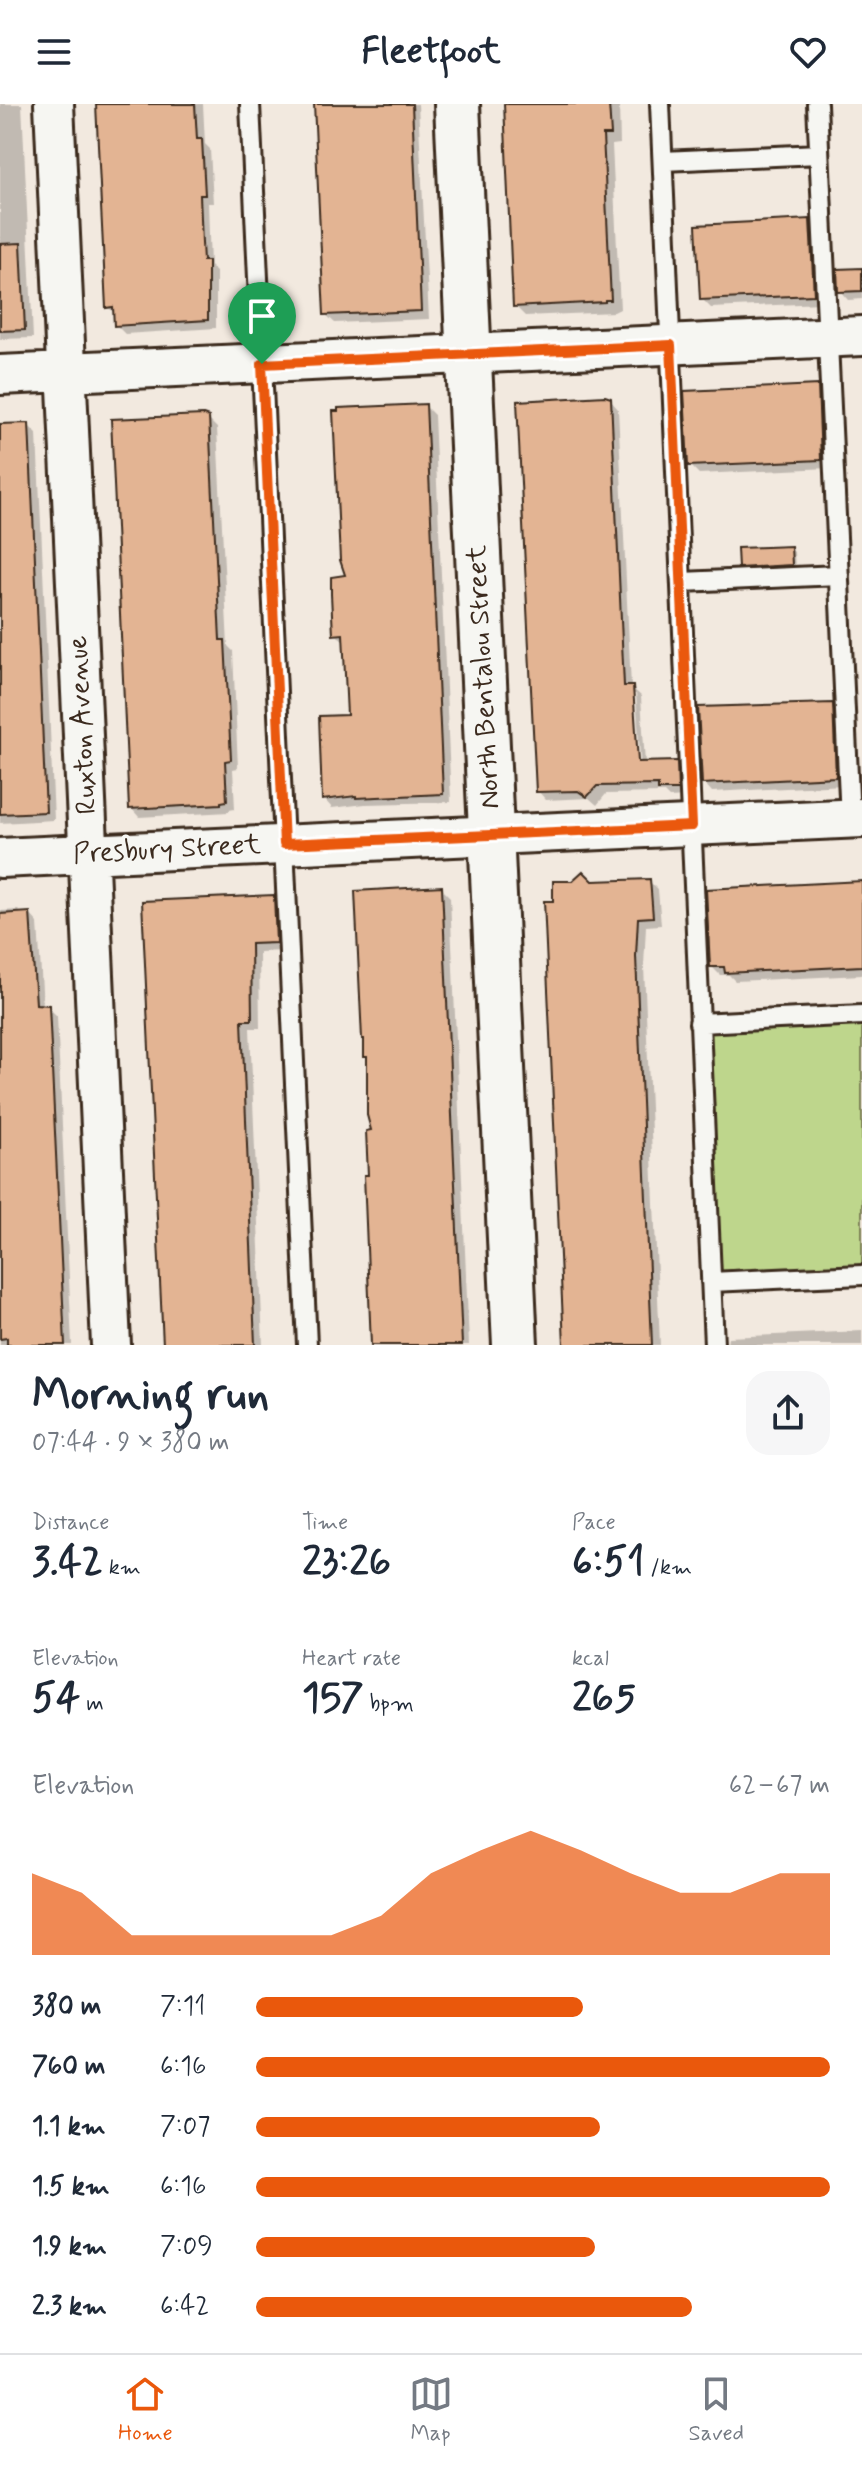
<!DOCTYPE html>
<html lang="en">
<head>
<meta charset="utf-8">
<style>
  body { margin:0; font-family:Mynerve,sans-serif; background:#f6f6f7; color:#1f2937; height:100vh; display:flex; flex-direction:column; font-size:30px; white-space:nowrap }
  * { box-sizing:border-box; margin:0 }
  p { font-size:26px; color:#747a83 }
  .icon { flex:none; width:44px; height:44px; fill:none; stroke:currentColor; stroke-width:2; stroke-linecap:round; stroke-linejoin:round }
  .map { position:relative; height:1241px; overflow:hidden }
  .details { display:flex; flex-direction:column; background:#fff; flex:1 }
  .details>* { flex:none }
  .pin { position:absolute; display:grid; place-items:center; width:68px; height:68px; color:#fff; margin:-82px -34px; border-radius:50% 50% 50% 0; rotate:-45deg; box-shadow:0 0 8px #0007 }
  .pin .icon { rotate:45deg }
  .round { display:grid; place-items:center; flex:none; width:84px; height:84px; border-radius:24px; background:#f6f6f7 }
  .overview { display:flex; align-items:center; justify-content:space-between; height:136px; padding:0 32px }
  h1 { font-size:44px; font-weight:800; line-height:60px }
  .metrics { display:grid; grid-template-columns:repeat(3,1fr); gap:12px; height:136px; padding:8px 32px }
  .metrics div { display:grid; align-content:center }
  .metrics b { font-size:40px; font-weight:800 }
  .metrics small { font-size:22px; font-weight:400 }
  .metrics p { font-size:22px }
  .chart { height:224px; padding:16px 32px }
  .chart p { display:flex; justify-content:space-between }
  .chart svg { width:100%; height:144px; margin-top:8px; fill:#ea580c; opacity:.7 }
  ul { padding:0 32px; list-style:none; font-size:26px }
  li { display:grid; grid-template-columns:128px 96px 1fr; align-items:center; height:60px }
  li i { height:20px; border-radius:10px; background:#ea580c }
  header { display:flex; justify-content:space-between; align-items:center; height:104px; padding:0 32px; background:#fff; font-size:36px; font-weight:800 }
  .tab-bar { display:flex; justify-content:space-around; align-items:center; height:112px; border-top:2px solid #e0e1e3; background:#fff; font-size:22px; color:#747a83 }
  .tab-bar a { display:grid; justify-items:center; gap:4px }
  .tab-bar .current { color:#ea580c }
  .map>svg:first-child { display:block }
  .green { fill:#bed68c; stroke:#7c8055; stroke-width:2 }
  .shadow { fill:#0003; fill-rule:evenodd }
  .building { fill:#e3b493; stroke:#3b2a1e; stroke-width:2 }
  .lines { fill:none; stroke-linecap:round; stroke-linejoin:round }
  .lane-casing { stroke:#3b2a1e; stroke-width:24 }
  .street-casing { stroke:#3b2a1e; stroke-width:44 }
  .secondary-casing { stroke:#3b2a1e; stroke-width:50 }
  .lane { stroke:#f6f6f2; stroke-width:18 }
  .street { stroke:#f6f6f2; stroke-width:38 }
  .secondary { stroke:#f6f6f2; stroke-width:44 }
  .route-casing { stroke:#fff; stroke-width:16 }
  .route { stroke:#ea580c; stroke-width:10 }
  .labels { text-anchor:middle; dominant-baseline:central; stroke-width:7; stroke-linejoin:round; paint-order:stroke }
  .street-label { font-size:28px; fill:#3b2a1e; stroke:#f6f6f2 }
</style>
</head>
<body>
<header><svg class="icon" aria-label="menu" viewBox="0 0 24 24"><path d="M4 6h16M4 12h16M4 18h16"/></svg>Fleetfoot<svg class="icon" aria-label="heart" viewBox="0 0 24 24"><path d="M12 20l-8-8c-3-5 5-10 8-4 3-6 11-1 8 4z"/></svg></header>
<div class="map">
<svg width="862" height="1241" viewBox="0 0 862 1241">
  <rect width="100%" height="100%" fill="#f2e9df"/>
  <filter id="ink" filterUnits="userSpaceOnUse"><feTurbulence type="fractalNoise" baseFrequency=".0125" numOctaves="2"/><feDisplacementMap in="SourceGraphic" scale="16" xChannelSelector="R" yChannelSelector="G"/><feConvolveMatrix kernelMatrix="1 2 1 2 8 2 1 2 1" color-interpolation-filters="sRGB"/></filter>
  <g filter="url(#ink)">
    <path class="green" d="M 862,916 L 862,1162 L 721,1169 L 709,924 Z"/>
    <path class="shadow" d="M 0,0 L 22,0 L 33,234 L 0,235 Z
      M 98,0 L 203,0 L 205,40 L 210,45 L 213,99 L 208,99 L 210,162 L 216,168 L 216,224 L 125,230 L 116,221 L 116,211 L 108,203 Z
      M 317,0 L 418,0 L 429,215 L 335,219 L 326,211 Z
      M 504,0 L 619,0 L 620,40 L 612,41 L 620,205 L 614,208 L 525,212 L 515,202 Z
      M 810,117 L 818,126 L 822,199 L 711,204 L 702,195 Z
      M 862,166 L 862,195 L 848,196 L 840,187 Z
      M 817,283 L 826,292 L 829,364 L 699,370 L 690,361 Z
      M 610,296 L 618,305 L 631,583 L 641,592 L 645,660 L 676,659 L 684,667 L 686,693 L 669,694 L 664,689 L 606,690 L 597,701 L 589,694 L 546,696 L 538,687 ZM 632,590 L 636,590 L 641,668 L 637,668 Z
      M 425,302 L 434,311 L 451,698 L 365,700 L 332,704 L 324,695 L 349,612 L 346,538 L 335,530 L 348,473 Z
      M 208,315 L 217,324 L 228,542 L 233,547 L 238,664 L 233,665 L 235,705 L 229,706 L 229,708 L 139,713 L 131,704 Z
      M 28,321 L 37,330 L 54,716 L 0,719 L 0,322 Z
      M 790,444 L 794,448 L 795,464 L 744,467 L 740,463 Z
      M 832,601 L 841,609 L 844,681 L 712,688 L 704,679 Z
      M 649,777 L 658,786 L 661,821 L 646,822 L 644,862 L 660,1241 L 566,1241 L 555,799 L 592,779 Z
      M 862,779 L 862,871 L 735,877 L 729,871 L 720,871 L 712,863 Z
      M 441,784 L 450,793 L 469,1241 L 373,1241 L 371,1073 L 374,1028 L 369,956 L 366,953 Z
      M 274,793 L 282,802 L 284,847 L 259,848 L 260,924 L 250,924 L 263,1241 L 165,1241 L 144,799 Z
      M 18,806 L 23,811 L 30,810 L 38,819 L 43,903 L 48,903 L 57,912 L 72,1241 L 0,1241 L 0,807 Z
      M 862,1227 L 862,1241 L 727,1241 L 728,1233 Z"/>
    <path class="building" d="M 96,0 L 195,0 L 197,35 L 202,35 L 205,91 L 200,91 L 202,139 L 203,157 L 208,157 L 208,216 L 114,222 L 113,203 L 106,204 Z
      M 314,0 L 412,0 L 421,207 L 324,211 Z
      M 504,0 L 609,0 L 611,31 L 603,31 L 611,196 L 605,196 L 605,198 L 513,203 Z
      M 810,115 L 814,191 L 700,196 L 696,121 Z
      M 21,139 L 25,226 L 0,227 L 0,140 Z
      M 862,164 L 862,187 L 838,188 L 837,165 Z
      M 818,281 L 821,356 L 688,362 L 684,287 Z
      M 605,292 L 611,294 L 624,582 L 633,582 L 638,658 L 677,657 L 678,686 L 658,686 L 658,681 L 597,682 L 587,693 L 578,687 L 536,688 L 517,297 Z
      M 426,300 L 443,690 L 356,694 L 356,692 L 322,696 L 319,612 L 347,611 L 343,530 L 333,531 L 331,490 L 331,473 L 345,471 L 340,456 L 333,307 L 338,307 L 338,304 Z
      M 203,311 L 209,313 L 220,536 L 225,536 L 231,656 L 225,657 L 227,697 L 221,698 L 221,700 L 129,705 L 111,315 Z
      M 29,319 L 46,708 L 0,710 L 0,320 Z
      M 791,442 L 792,461 L 738,464 L 737,444 Z
      M 833,599 L 836,673 L 702,680 L 698,603 Z
      M 583,767 L 593,777 L 650,775 L 653,813 L 638,814 L 636,852 L 652,1241 L 564,1241 L 544,797 L 553,797 L 553,777 L 572,777 Z
      M 862,777 L 862,862 L 725,869 L 724,863 L 710,863 L 706,785 Z
      M 442,782 L 462,1241 L 371,1241 L 364,1071 L 368,1071 L 366,1027 L 371,1026 L 367,1011 L 367,953 L 364,953 L 364,935 L 362,935 L 355,787 Z
      M 274,791 L 276,839 L 251,840 L 252,916 L 242,916 L 255,1241 L 163,1241 L 142,797 Z
      M 30,808 L 36,900 L 49,901 L 65,1241 L 7,1241 L 7,1234 L 0,1235 L 0,810 Z"/>
    <g class="lines">
      <g class="lane-casing">
        <path id="lane" d="M 250,0 L 307,1241
          M 660,0 L 714,1241
          M 817,0 L 850,715
          M 663,57 L 819,50
          M 682,478 L 839,471
          M 699,919 L 862,911
          M 711,1178 L 862,1171"/>
      </g>
      <g class="street-casing">
        <path id="street" d="M 54,0 L 111,1241
          M 0,271 L 862,232
          M 0,754 L 862,714"/>
      </g>
      <g class="secondary-casing">
        <path id="secondary" d="M 457,0 L 515,1241"/>
      </g>
      <use href="#lane" class="lane"/>
      <use href="#street" class="street"/>
      <use href="#secondary" class="secondary"/>
    </g>
  </g>
  <g class="lines" filter="url(#ink)">
    <g class="route-casing">
      <path id="route" d="M 671,241 L 692,722 L 284,740 L 262,260 Z"/>
    </g>
    <use href="#route" class="route"/>
  </g>
  <g class="labels">
    <g class="street-label">
      <text transform="translate(484 573) rotate(-93)">North Bentalou Street</text>
      <text transform="translate(83 621) rotate(-93)">Ruxton Avenue</text>
      <text transform="translate(167 746) rotate(-3)">Presbury Street</text>
    </g>
  </g>
</svg>
<div class="pin" style="left:262px;top:260px;background:#1e9e55"><svg class="icon" aria-label="arrive" viewBox="0 0 24 24"><path d="M6 21V4h12l-3 4 3 4H6"/></svg></div>
</div>
<section class="details">
<div class="overview"><div><h1>Morning run</h1><p>07:44 · 9 × 380 m</p></div><a class="round"><svg class="icon" aria-label="share" viewBox="0 0 24 24"><path d="M12 15V3M7 8l5-5 5 5M5 13v7h14v-7"/></svg></a></div>
<div class="metrics">
<div><p>Distance</p><b>3.42<small> km</small></b></div>
<div><p>Time</p><b>23:26</b></div>
<div><p>Pace</p><b>6:51<small> /km</small></b></div>
</div>
<div class="metrics">
<div><p>Elevation</p><b>54<small> m</small></b></div>
<div><p>Heart rate</p><b>157<small> bpm</small></b></div>
<div><p>kcal</p><b>265</b></div>
</div>
<div class="chart"><p><span>Elevation</span>62–67 m</p>
<svg viewBox="0 0 160 44" preserveAspectRatio="none"><path d="M0 44V19L10 25L20 38L30 38L40 38L50 38L60 38L70 32L80 19L90 12L100 6L110 12L120 19L130 25L140 25L150 19L160 19V44z"/></svg>
</div>
<ul>
<li><b>380 m</b>7:11<i style="width:57%"></i></li>
<li><b>760 m</b>6:16<i style="width:100%"></i></li>
<li><b>1.1 km</b>7:07<i style="width:60%"></i></li>
<li><b>1.5 km</b>6:16<i style="width:100%"></i></li>
<li><b>1.9 km</b>7:09<i style="width:59%"></i></li>
<li><b>2.3 km</b>6:42<i style="width:76%"></i></li>
</ul>
</section>
<nav class="tab-bar">
<a class="current"><svg class="icon" aria-label="home" viewBox="0 0 24 24"><path d="M3 11l9-7 9 7M6 9v11h12V9"/></svg>Home</a>
<a><svg class="icon" aria-label="map" viewBox="0 0 24 24"><path d="M3 6l6-2 6 2 6-2v14l-6 2-6-2-6 2zM9 4v14M15 6v14"/></svg>Map</a>
<a><svg class="icon" aria-label="saved" viewBox="0 0 24 24"><path d="M7 4h10v16l-5-4-5 4z"/></svg>Saved</a>
</nav>
</body>
</html>
